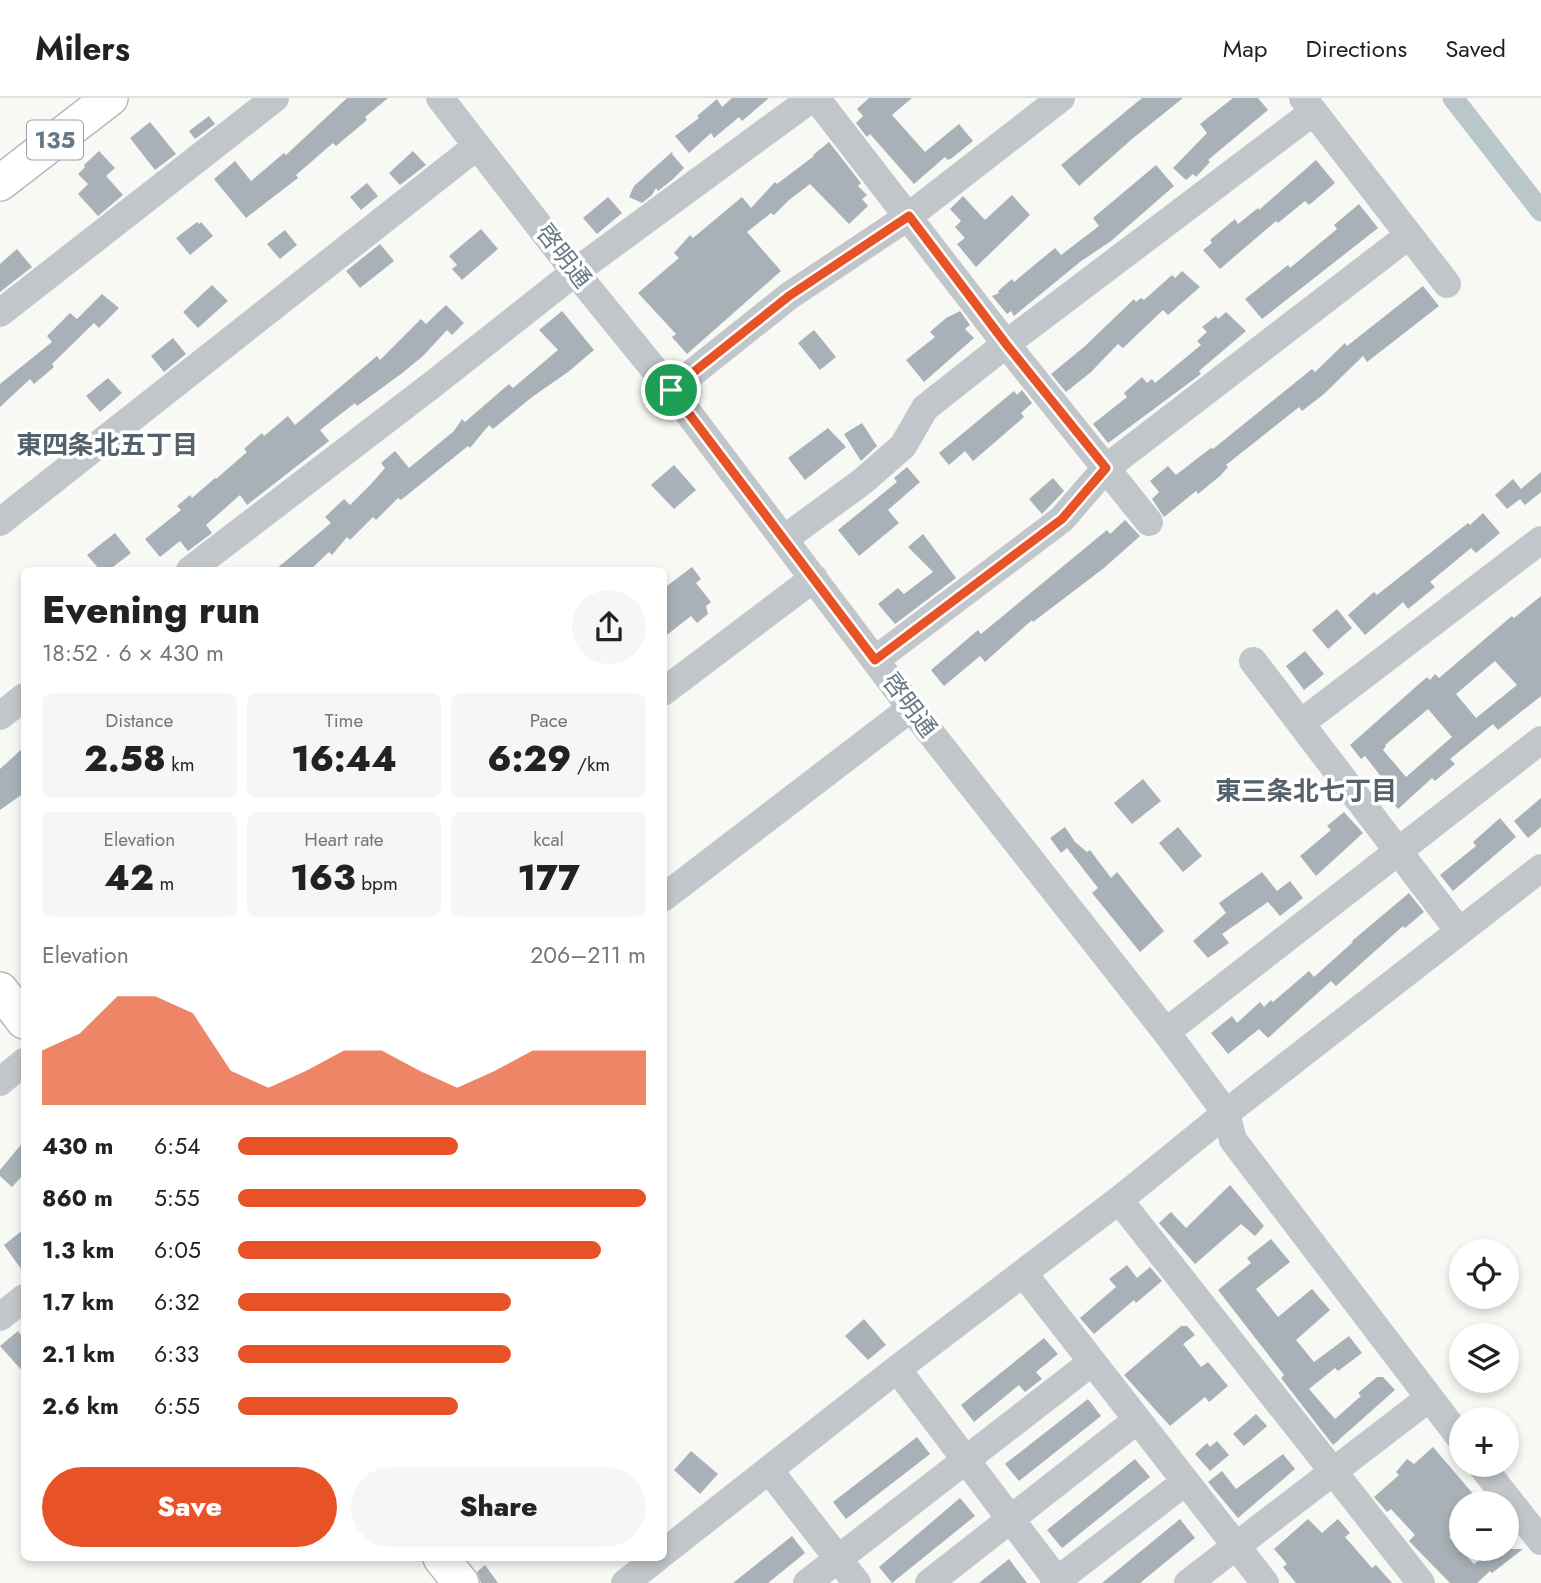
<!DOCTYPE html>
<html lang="en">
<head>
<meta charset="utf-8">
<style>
  body { margin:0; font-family:Jost,"Noto Sans JP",sans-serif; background:#f6f6f6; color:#222; height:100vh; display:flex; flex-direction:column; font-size:26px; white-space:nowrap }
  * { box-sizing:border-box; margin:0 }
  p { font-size:23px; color:#767676 }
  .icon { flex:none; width:38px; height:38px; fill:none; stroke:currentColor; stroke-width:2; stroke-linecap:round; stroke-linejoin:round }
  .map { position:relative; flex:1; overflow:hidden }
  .details { position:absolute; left:21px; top:469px; width:646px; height:994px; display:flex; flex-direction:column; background:#fff; border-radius:10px; box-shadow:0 4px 10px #0003 }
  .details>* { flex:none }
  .buttons { position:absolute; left:1449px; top:1141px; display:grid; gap:14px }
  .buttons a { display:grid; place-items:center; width:70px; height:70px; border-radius:50%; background:#fff; box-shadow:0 4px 10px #0003; font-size:35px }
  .pin { position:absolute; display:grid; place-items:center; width:60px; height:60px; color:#fff; margin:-30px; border:4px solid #fff; border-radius:50%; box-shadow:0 2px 7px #0007 }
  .round { display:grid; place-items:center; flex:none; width:74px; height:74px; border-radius:37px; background:#f6f6f6 }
  .head { display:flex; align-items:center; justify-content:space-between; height:119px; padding:0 21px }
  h1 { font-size:38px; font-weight:800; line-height:52px }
  .figures { display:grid; grid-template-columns:repeat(3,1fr); gap:10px; height:119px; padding:7px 21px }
  .figures div { display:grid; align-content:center; border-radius:10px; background:#f6f6f6; text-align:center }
  .figures b { font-size:35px; font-weight:800 }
  .figures small { font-size:19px; font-weight:400 }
  .figures p { font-size:19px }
  .chart { height:196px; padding:14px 21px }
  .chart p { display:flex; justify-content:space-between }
  .chart svg { width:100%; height:126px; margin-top:7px; fill:#e75227; opacity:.7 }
  .primary-button { display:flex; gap:14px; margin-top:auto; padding:14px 21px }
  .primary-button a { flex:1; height:80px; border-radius:42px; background:#e75227; color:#fff; font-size:28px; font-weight:800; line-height:80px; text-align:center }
  .primary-button a+a { background:#f6f6f6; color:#222 }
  ul { padding:0 21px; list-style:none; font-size:23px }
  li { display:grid; grid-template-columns:112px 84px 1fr; align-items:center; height:52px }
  li i { height:18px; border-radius:9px; background:#e75227 }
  header { display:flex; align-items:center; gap:42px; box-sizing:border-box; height:98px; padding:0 35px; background:#fff; border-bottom:2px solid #e0e0e0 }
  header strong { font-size:33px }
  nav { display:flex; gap:38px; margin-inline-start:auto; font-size:24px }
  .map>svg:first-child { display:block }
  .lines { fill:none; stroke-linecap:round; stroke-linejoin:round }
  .canal { stroke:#b9c6ca; stroke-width:21 }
  .building { fill:#a8b1b7; fill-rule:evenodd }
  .major-casing { stroke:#b5babe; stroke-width:38 }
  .minor { stroke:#c1c6ca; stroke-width:28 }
  .major { stroke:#fff; stroke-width:35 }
  .route-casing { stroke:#fff; stroke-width:14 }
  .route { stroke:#e75227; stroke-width:9 }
  .labels { text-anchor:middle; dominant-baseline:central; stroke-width:7; stroke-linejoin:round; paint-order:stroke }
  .shield { fill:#fff; stroke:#95a1ab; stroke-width:2 }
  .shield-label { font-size:23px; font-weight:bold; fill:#677987 }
  .street-label { font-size:24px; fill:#677987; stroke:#fff }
  .neighbourhood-label { font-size:26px; font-weight:bold; fill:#55626c; stroke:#fff }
</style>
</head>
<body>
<header>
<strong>Milers</strong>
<nav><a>Map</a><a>Directions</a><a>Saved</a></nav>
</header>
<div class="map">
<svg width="1541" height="1485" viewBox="0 0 1541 1485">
  <rect width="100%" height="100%" fill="#f8f8f5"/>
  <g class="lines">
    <path class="canal" d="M 1453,0 L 1541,113"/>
  </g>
  <path class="building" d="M 347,0 L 388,0 L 365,19 L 367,22 L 336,48 L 333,45 L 296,77 L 298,80 L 246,120 L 214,81 L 235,63 L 251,83 L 284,55 L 286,57 Z
    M 732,0 L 769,0 L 742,23 L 739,19 L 714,40 L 711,35 L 689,55 L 675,38 L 699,20 L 697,18 L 717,1 L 722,9 Z
    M 869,0 L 912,0 L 892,17 L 925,54 L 959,26 L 973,43 L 952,60 L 948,62 L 945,59 L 914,86 L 870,36 L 867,39 L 856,25 L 863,18 L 857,11 Z
    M 1142,0 L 1183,0 L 1132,41 L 1079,88 L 1061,67 Z
    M 1233,0 L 1258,0 L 1268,12 L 1208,62 L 1210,64 L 1196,79 L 1193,76 L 1186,82 L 1173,70 L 1207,35 L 1200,26 Z
    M 209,18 L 215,26 L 195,41 L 189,33 Z
    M 150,24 L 176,56 L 155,72 L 130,40 Z
    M 829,44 L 861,85 L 858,88 L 867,97 L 862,101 L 868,108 L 849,126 L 810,86 L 789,102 L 774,117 L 771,115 L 747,134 L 781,173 L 687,256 L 672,239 L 676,236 L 638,195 L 679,160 L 674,155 L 690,137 L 693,140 L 742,99 L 751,110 L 775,84 L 777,86 L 814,58 L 813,57 Z
    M 99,53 L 115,70 L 106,78 L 123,97 L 98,118 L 78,96 L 88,86 L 78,76 L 85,69 L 84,67 Z
    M 413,53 L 426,67 L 400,87 L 389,75 Z
    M 673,53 L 672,56 L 684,70 L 673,81 L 658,93 L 656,90 L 652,97 L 642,105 L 629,99 L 634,88 Z
    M 1316,62 L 1335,85 L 1309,107 L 1305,103 L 1278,125 L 1276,123 L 1220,171 L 1203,152 L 1212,145 L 1210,142 L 1235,121 L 1238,126 L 1258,110 L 1259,112 Z
    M 1156,67 L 1174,88 L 1111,143 L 1080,164 L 1014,218 L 1011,213 L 1007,216 L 992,198 L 999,195 L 998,193 L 1012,181 L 1014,184 L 1055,150 L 1061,157 L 1099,128 L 1093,120 Z
    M 367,85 L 378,98 L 361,112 L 350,99 Z
    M 1012,97 L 1030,117 L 976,169 L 957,146 L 965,140 L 955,129 L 961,123 L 950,111 L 963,98 L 985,122 Z
    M 608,99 L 622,115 L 597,136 L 583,120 Z
    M 1359,106 L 1378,130 L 1262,221 L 1245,201 L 1288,167 L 1290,170 L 1337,131 L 1334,127 Z
    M 197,124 L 199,126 L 201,124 L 213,138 L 190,157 L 176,140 Z
    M 481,131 L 498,151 L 462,182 L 452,171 L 457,167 L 449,158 Z
    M 285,132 L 297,147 L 280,161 L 267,146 Z
    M 380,146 L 394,163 L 360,190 L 346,173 Z
    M 17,151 L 32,169 L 0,194 L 0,166 Z
    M 1182,173 L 1200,189 L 1168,217 L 1163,212 L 1123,250 L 1118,246 L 1091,274 L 1066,294 L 1051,276 L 1084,249 L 1134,201 L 1136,204 L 1141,200 L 1144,202 L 1172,177 L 1175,180 Z
    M 212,187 L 228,203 L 198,230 L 183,214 Z
    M 1423,188 L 1439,208 L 1367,264 L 1363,258 L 1324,296 L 1302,313 L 1299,309 L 1226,367 L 1228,369 L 1220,378 L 1198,396 L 1196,393 L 1164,419 L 1152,401 L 1159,394 L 1150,383 L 1168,368 L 1176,377 L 1203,356 L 1211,350 L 1213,351 L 1312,271 L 1315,274 L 1345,245 L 1347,248 Z
    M 102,196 L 119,210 L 99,230 L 94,225 L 52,266 L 54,269 L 34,286 L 30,281 L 0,309 L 0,286 L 52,244 L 47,238 L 70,215 L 77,221 Z
    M 446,207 L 464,225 L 452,237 L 447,232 L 423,258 L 401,276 L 357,308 L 355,305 L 320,332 L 329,343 L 247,407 L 240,397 L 206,427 L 212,435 L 188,453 L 180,443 L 160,459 L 145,441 L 181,412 L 177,408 L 190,397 L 192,400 L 215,380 L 216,381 L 247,354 L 244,351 L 262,335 L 264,338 L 288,318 L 295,327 L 377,258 L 380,262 L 421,221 L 426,226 Z
    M 562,213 L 594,252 L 568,274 L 532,299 L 493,331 L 489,327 L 470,350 L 468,348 L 401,402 L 398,400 L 376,422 L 373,419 L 350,442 L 347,439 L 332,457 L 329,454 L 310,472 L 275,472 L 331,425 L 325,419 L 344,401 L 350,407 L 372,385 L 385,370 L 381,365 L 395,353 L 409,370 L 454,333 L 462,321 L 465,324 L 509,286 L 513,290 L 558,252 L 539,232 Z
    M 960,213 L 970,227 L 965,231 L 974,240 L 924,284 L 906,262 L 935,239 L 930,234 L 946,220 Z
    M 1226,214 L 1246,233 L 1199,273 L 1201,276 L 1108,345 L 1093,326 L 1127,299 L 1124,295 L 1142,279 L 1147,285 L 1152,281 L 1155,285 L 1201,247 L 1197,243 L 1207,234 L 1202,229 L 1216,218 L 1218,221 Z
    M 814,232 L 836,259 L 820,272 L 798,245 Z
    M 173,240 L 186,256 L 164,274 L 151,258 Z
    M 108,280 L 122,295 L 100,314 L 86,298 Z
    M 1022,292 L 1032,305 L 1021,315 L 1024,319 L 973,363 L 965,353 L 949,367 L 939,355 L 1014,293 L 1017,297 Z
    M 862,325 L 877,348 L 861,363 L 844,336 Z
    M 828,330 L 846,349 L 805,382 L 788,360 Z
    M 674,367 L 696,392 L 674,411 L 651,387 Z
    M 907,369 L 920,384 L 888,412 L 899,425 L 859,458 L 838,432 L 897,384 L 894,380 Z
    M 1541,374 L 1541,394 L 1525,407 L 1520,401 L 1507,411 L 1495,397 L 1513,381 L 1521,391 Z
    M 1053,380 L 1064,393 L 1042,416 L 1029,401 Z
    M 1483,415 L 1500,435 L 1476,455 L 1471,450 L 1430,484 L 1435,489 L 1408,511 L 1403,504 L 1365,537 L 1348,517 L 1374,494 L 1377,497 L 1468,425 L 1470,427 Z
    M 1125,422 L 1140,438 L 1104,470 L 1033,524 L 1032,522 L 985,564 L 980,558 L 944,588 L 931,572 L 978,532 L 981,536 L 1107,432 L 1110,436 Z
    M 115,435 L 131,455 L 109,472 L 100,472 L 87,457 Z
    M 923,436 L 956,480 L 895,526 L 878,506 L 898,490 L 904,496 L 933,474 L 908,449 Z
    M 692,469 L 701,481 L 696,485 L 711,504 L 706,508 L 708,516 L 697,525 L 691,518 L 663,540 L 663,491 Z
    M 1541,498 L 1541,598 L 1498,632 L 1493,626 L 1450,661 L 1455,666 L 1435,683 L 1432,680 L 1398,711 L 1381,690 L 1386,685 L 1365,658 L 1361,661 L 1350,647 L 1427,579 L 1430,582 L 1435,576 L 1439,580 L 1512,518 L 1514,520 ZM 1495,563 L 1517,587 L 1476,620 L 1456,596 ZM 1428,611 L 1452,639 L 1406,679 L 1383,652 L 1386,648 L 1385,647 Z
    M 1337,511 L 1352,530 L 1328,551 L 1312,532 Z
    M 1305,553 L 1324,576 L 1304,592 L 1286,568 Z
    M 24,649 L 24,695 L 0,712 L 0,671 Z
    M 1143,681 L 1161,703 L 1132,726 L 1114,705 Z
    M 1541,700 L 1541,729 L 1528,740 L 1514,723 Z
    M 1344,714 L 1363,735 L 1316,778 L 1300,758 L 1331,732 L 1327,728 Z
    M 1500,720 L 1516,739 L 1453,793 L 1440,777 L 1476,748 L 1473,744 Z
    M 1065,729 L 1075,744 L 1087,754 L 1090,752 L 1111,780 L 1117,774 L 1164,833 L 1140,854 L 1092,795 L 1098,790 L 1067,750 L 1061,755 L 1050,740 Z
    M 1178,729 L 1202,758 L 1183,774 L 1159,745 Z
    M 1262,774 L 1277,793 L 1290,783 L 1303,800 L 1280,818 L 1268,804 L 1222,836 L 1229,845 L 1208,860 L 1193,843 L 1226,815 L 1219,805 Z
    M 1409,795 L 1424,814 L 1405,830 L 1403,828 L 1336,888 L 1331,883 L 1268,940 L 1259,931 L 1228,956 L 1211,935 L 1232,918 L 1237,925 L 1260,904 L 1264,909 L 1271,902 L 1273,904 L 1309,873 L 1314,879 L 1353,844 L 1352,843 Z
    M 24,1043 L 24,1076 L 12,1089 L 0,1078 L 0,1072 Z
    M 1230,1087 L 1264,1128 L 1255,1138 L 1241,1126 L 1195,1166 L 1159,1125 L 1171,1114 L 1186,1130 Z
    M 24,1131 L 24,1175 L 4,1147 Z
    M 1271,1141 L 1290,1164 L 1256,1191 L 1278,1219 L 1312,1191 L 1330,1212 L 1296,1242 L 1314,1264 L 1349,1238 L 1362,1255 L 1338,1273 L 1335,1270 L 1309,1291 L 1335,1321 L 1361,1298 L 1358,1295 L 1377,1279 L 1383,1279 L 1395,1292 L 1333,1347 L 1281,1280 L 1284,1277 L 1218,1192 L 1251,1165 L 1247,1160 Z
    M 1127,1167 L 1137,1180 L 1150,1169 L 1162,1183 L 1136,1205 L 1134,1202 L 1094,1236 L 1080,1220 L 1116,1189 L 1109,1181 Z
    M 864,1221 L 886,1247 L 868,1262 L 845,1238 Z
    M 1181,1228 L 1187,1228 L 1195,1237 L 1183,1246 L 1201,1269 L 1208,1264 L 1228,1288 L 1209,1304 L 1205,1299 L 1170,1328 L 1124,1277 Z
    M 18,1233 L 24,1241 L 24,1275 L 0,1248 Z
    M 1044,1240 L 1058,1256 L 1036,1274 L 1042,1281 L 1025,1294 L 1019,1287 L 974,1324 L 961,1307 Z
    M 1088,1301 L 1101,1318 L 1019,1383 L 1005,1366 Z
    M 1256,1316 L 1267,1328 L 1244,1348 L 1233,1336 Z
    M 917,1339 L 930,1356 L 846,1421 L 833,1404 Z
    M 1217,1343 L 1229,1357 L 1210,1373 L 1195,1356 L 1207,1345 L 1210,1349 Z
    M 1433,1349 L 1481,1405 L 1461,1405 L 1461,1429 L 1449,1439 L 1474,1466 L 1493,1451 L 1523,1451 L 1492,1475 L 1490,1473 L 1477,1485 L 1450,1485 L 1409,1443 L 1415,1437 L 1391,1411 L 1387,1414 L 1374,1399 L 1399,1377 L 1396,1374 L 1407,1361 L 1414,1366 Z
    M 691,1353 L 718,1376 L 700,1396 L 674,1372 Z
    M 1283,1356 L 1295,1371 L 1238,1420 L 1208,1384 L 1222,1373 L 1236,1391 Z
    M 1135,1361 L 1150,1379 L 1062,1450 L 1047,1432 Z
    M 960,1400 L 975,1418 L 892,1485 L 879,1469 Z
    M 1180,1421 L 1195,1440 L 1140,1485 L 1102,1485 Z
    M 1308,1421 L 1322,1435 L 1338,1421 L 1350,1435 L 1345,1439 L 1372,1470 L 1376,1467 L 1392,1485 L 1296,1485 L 1283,1469 L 1287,1466 L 1274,1451 Z
    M 792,1438 L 805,1455 L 768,1485 L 733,1485 Z
    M 1009,1461 L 1027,1485 L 979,1485 Z
    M 485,1467 L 498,1485 L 481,1485 L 477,1474 Z"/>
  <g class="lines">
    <g class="major-casing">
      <path id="major" d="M 0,85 L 110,0
        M 0,892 L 24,923
        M 441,1460 L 461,1485"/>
    </g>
    <path class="minor" d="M 440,0 L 575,174 L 671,292 L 911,610 L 1166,934 L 1226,1015 L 1233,1042 L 1461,1341
      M 816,0 L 1006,246 L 1149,424
      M 1303,0 L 1447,186
      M 0,215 L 275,0
      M 671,292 L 789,198 L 909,118 L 1061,0
      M 0,424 L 477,48
      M 784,441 L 863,383 L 903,348 L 925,310 L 1006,246 L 1313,14
      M 190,472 L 428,290 L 575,174 L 812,0
      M 875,562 L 1062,421 L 1106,370 L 1408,138
      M 1253,563 L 1459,833
      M 663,594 L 814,480
      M 0,618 L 24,599
      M 1301,625 L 1541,442
      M 663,800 L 911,610
      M 1166,934 L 1541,642
      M 0,984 L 24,964
      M 1119,1102 L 1421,1485
      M 1023,1175 L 1265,1485
      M 0,1219 L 24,1200
      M 897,1271 L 1059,1485
      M 1481,1367 L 1541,1443
      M 769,1372 L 857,1485
      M 663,1455 L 897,1271 L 1119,1102 L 1226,1015 L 1541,770
      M 625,1485 L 657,1460
      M 807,1485 L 1092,1264
      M 929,1485 L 1137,1322
      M 1054,1485 L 1185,1384
      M 1188,1485 L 1429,1300"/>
    <use href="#major" class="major"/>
  </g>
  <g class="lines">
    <g class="route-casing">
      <path id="route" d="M 909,118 L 1006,246 L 1106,370 L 1062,421 L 875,562 L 671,292 L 789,198 Z"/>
    </g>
    <use href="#route" class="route"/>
  </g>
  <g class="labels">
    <rect class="shield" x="27" y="22.5" width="56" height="39" rx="5"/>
    <g class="shield-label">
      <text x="55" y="42">135</text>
    </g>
    <g class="street-label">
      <text transform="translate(564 158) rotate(52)">啓明通</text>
      <text transform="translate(910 607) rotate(53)">啓明通</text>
    </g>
    <g class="neighbourhood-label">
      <text x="107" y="347">東四条北五丁目</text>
      <text x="1306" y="693">東三条北七丁目</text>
    </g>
  </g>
</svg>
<div class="buttons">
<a><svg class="icon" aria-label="locate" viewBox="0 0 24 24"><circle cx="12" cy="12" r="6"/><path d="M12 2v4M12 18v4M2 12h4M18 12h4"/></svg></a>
<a><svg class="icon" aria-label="layers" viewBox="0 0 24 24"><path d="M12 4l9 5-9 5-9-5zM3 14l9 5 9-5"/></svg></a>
<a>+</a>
<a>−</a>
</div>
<div class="pin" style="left:671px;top:292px;background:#1e9e55"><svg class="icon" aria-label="arrive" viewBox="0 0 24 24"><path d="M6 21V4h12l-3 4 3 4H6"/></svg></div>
<section class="details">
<div class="head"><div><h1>Evening run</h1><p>18:52 · 6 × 430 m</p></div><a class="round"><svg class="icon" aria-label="share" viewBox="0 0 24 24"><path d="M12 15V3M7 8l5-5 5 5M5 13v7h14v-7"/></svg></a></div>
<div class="figures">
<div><p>Distance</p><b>2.58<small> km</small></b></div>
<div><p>Time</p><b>16:44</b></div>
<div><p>Pace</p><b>6:29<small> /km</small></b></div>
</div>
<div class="figures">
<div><p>Elevation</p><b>42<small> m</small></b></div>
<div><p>Heart rate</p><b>163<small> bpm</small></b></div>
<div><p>kcal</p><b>177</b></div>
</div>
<div class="chart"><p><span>Elevation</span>206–211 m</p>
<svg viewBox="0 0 160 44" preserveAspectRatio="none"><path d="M0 44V25L10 19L20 6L30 6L40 12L50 32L60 38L70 32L80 25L90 25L100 32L110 38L120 32L130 25L140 25L150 25L160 25V44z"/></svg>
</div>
<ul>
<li><b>430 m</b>6:54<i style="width:54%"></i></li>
<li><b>860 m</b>5:55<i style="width:100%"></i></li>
<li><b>1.3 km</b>6:05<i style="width:89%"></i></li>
<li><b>1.7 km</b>6:32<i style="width:67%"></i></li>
<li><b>2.1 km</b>6:33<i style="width:67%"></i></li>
<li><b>2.6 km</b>6:55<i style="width:54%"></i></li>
</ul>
<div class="primary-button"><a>Save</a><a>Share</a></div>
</section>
</div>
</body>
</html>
